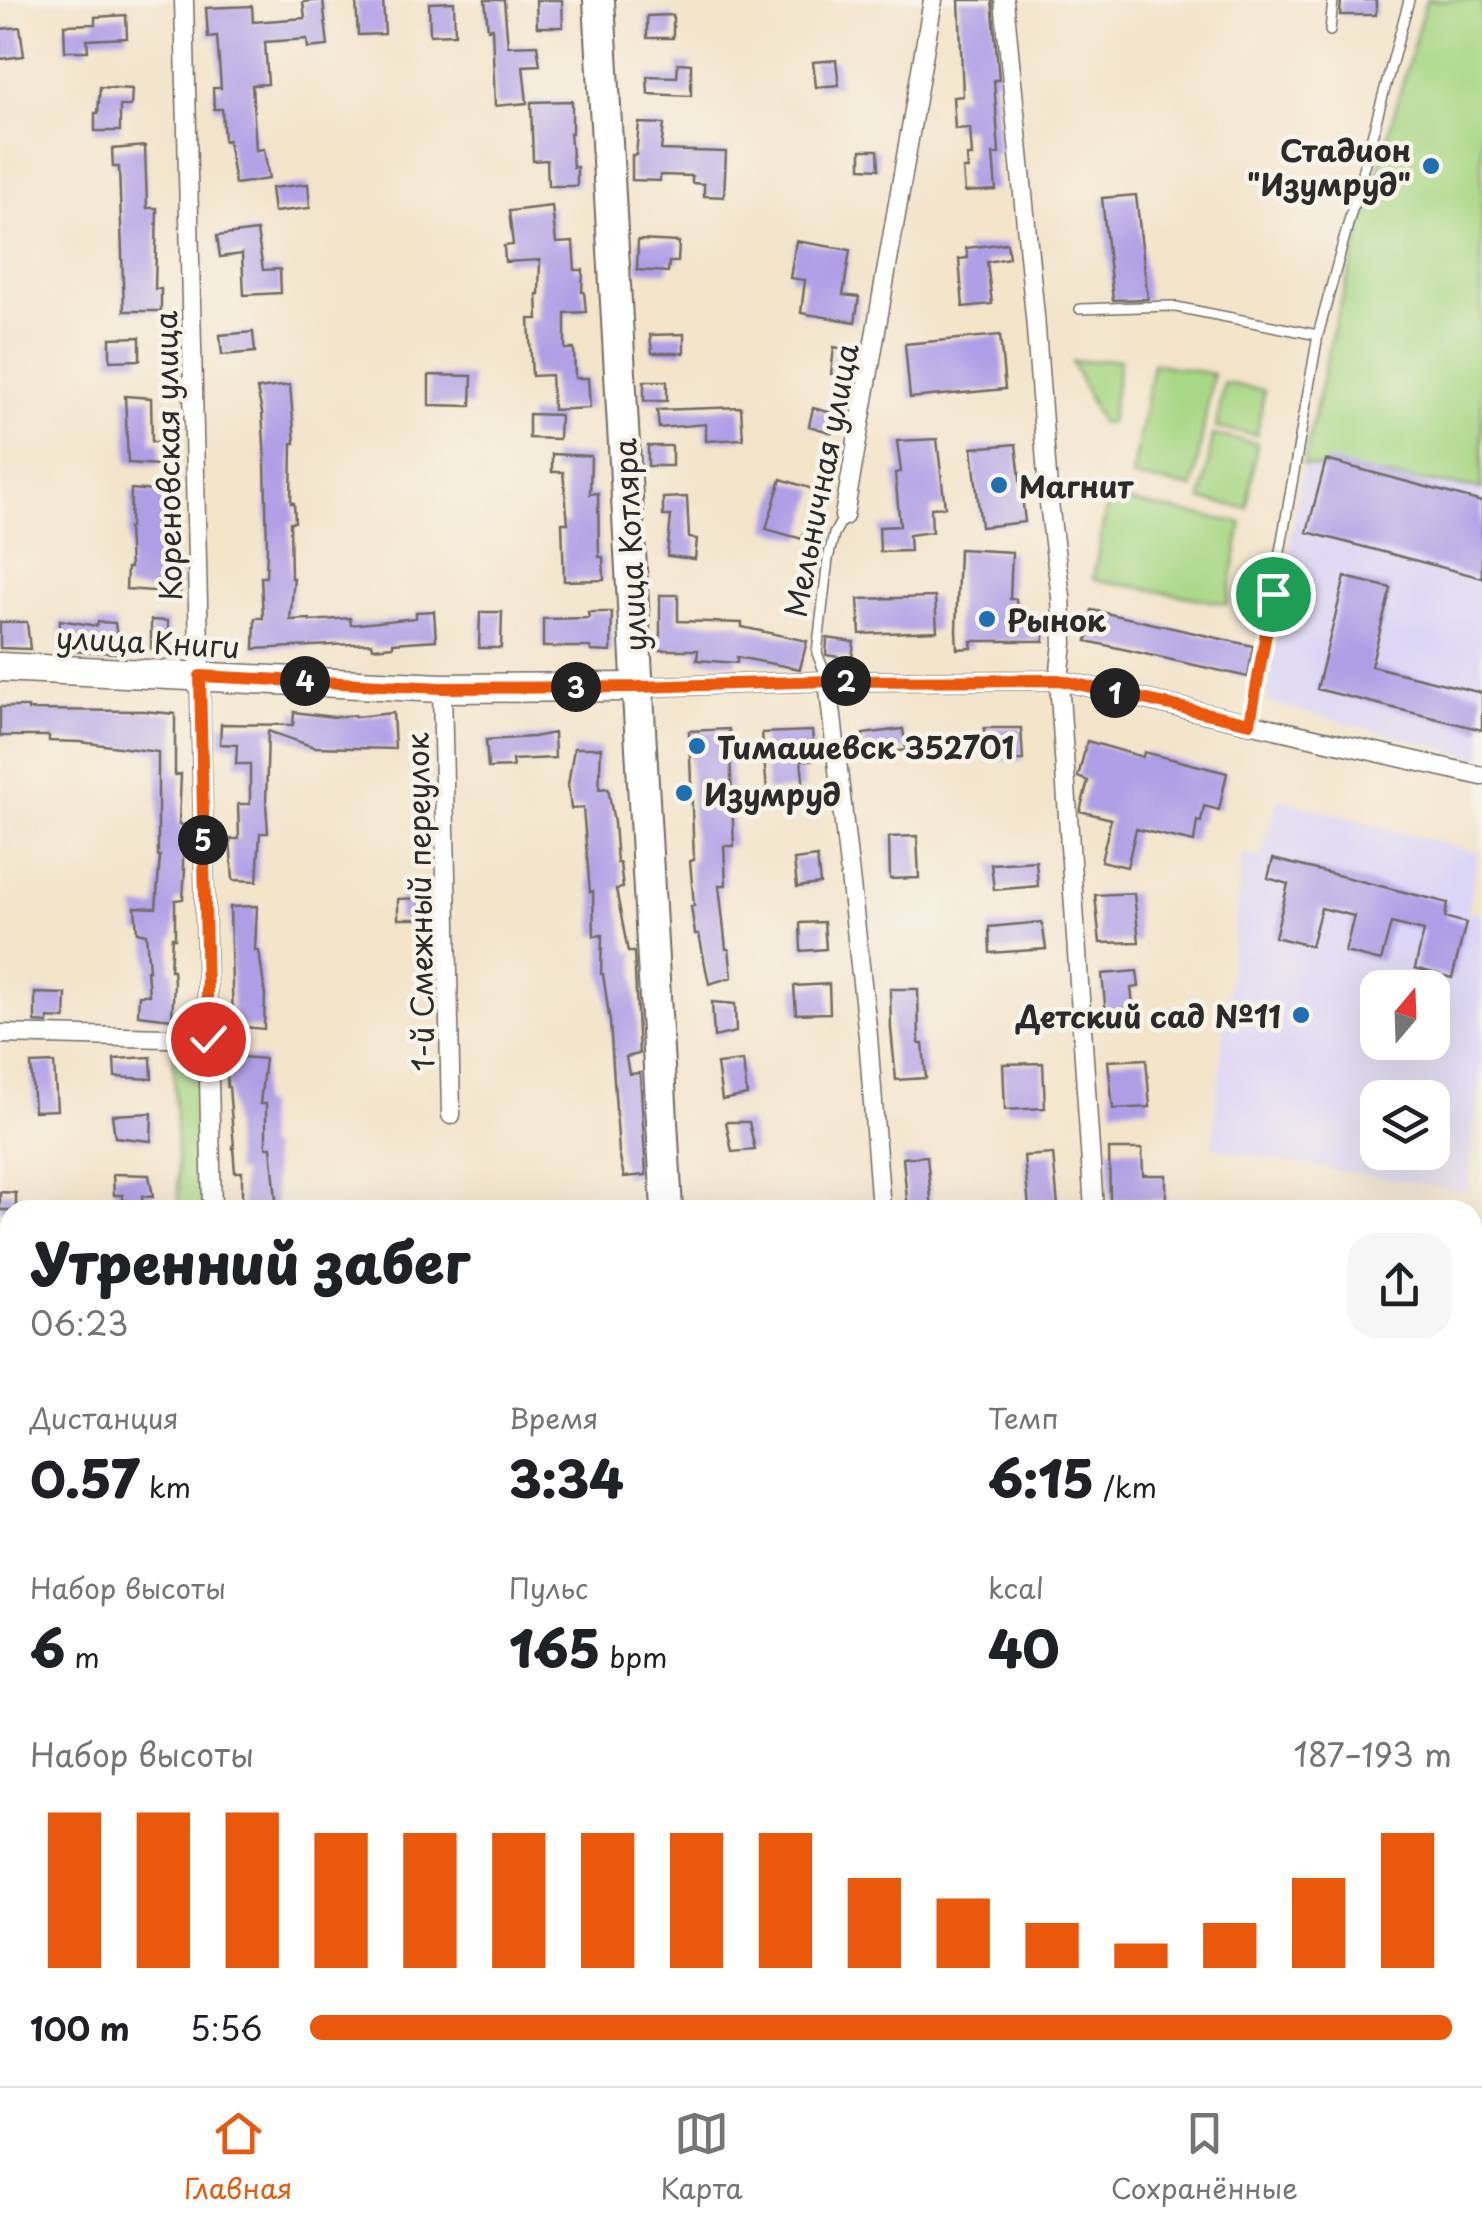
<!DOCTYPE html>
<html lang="ru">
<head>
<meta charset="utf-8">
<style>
  body { margin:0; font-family:"Playpen Sans",sans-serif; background:#f6f6f6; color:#202124; height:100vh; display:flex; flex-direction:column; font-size:38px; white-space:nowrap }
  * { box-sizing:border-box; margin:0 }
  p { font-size:32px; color:#757577 }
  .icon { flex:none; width:55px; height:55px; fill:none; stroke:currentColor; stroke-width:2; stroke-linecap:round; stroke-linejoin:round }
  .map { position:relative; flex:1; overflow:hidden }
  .details { position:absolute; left:0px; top:1200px; width:1482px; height:888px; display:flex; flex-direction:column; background:#fff; border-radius:30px 30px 0 0; box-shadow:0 10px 40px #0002 }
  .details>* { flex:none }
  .needle { width:65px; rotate:19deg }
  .tools { position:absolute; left:1360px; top:970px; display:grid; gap:20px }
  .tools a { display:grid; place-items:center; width:90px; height:90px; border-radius:20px; background:#fff; box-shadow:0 10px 40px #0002; font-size:50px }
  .pin { position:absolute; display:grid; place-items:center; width:85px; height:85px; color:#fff; margin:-42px; border:5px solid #fff; border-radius:50%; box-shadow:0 2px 10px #0007 }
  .km { position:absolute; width:50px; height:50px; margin:-25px; border-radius:50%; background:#222; color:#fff; font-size:28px; line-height:50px; text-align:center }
  .round { display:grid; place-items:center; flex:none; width:105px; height:105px; border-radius:30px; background:#f6f6f6 }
  .summary { display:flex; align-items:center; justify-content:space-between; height:170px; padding:0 30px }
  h1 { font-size:55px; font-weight:800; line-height:75px }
  .stats { display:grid; grid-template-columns:repeat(3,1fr); gap:15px; height:170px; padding:10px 30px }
  .stats div { display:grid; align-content:center }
  .stats b { font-size:50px; font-weight:800 }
  .stats small { font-size:28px; font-weight:400 }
  .stats p { font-size:28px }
  .chart { height:280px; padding:20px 30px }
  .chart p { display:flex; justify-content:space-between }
  .chart svg { width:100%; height:180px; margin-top:10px; stroke:#ea580c; stroke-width:6 }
  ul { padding:0 30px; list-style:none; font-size:32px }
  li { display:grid; grid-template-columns:160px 120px 1fr; align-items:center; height:75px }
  li i { height:25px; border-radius:12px; background:#ea580c }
  .tab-bar { display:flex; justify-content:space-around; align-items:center; height:140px; border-top:2px solid #e0e0e0; background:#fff; font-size:28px; color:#757577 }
  .tab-bar a { display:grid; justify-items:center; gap:5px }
  .tab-bar .selected { color:#ea580c }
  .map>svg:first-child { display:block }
  .built { fill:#dcd6f6; fill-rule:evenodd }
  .green { fill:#a8d785; stroke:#6a8158; stroke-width:2.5 }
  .building { fill:#ae9ee6 }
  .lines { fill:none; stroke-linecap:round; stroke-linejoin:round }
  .lane-casing { stroke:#716c63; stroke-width:12 }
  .street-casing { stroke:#716c63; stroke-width:21 }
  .secondary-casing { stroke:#716c63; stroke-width:31 }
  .primary-casing { stroke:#716c63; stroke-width:34 }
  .path { stroke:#716c63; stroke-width:4; stroke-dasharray:8 8; stroke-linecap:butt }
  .lane { stroke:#fff; stroke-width:9 }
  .street { stroke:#fff; stroke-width:18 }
  .secondary { stroke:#fff; stroke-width:28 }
  .primary { stroke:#fff; stroke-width:30 }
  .route-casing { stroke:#fff; stroke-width:20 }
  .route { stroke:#ea580c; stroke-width:12 }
  .poi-dot { fill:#1f6fb2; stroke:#f7f3e8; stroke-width:4 }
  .labels { text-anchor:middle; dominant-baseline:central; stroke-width:9; stroke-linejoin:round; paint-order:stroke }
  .poi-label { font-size:30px; font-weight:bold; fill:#2b2b2b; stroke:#f7f3e8; text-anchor:start }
  .street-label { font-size:30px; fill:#2b2b2b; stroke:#f7f3e8 }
</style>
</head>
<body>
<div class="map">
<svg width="1482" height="2086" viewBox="0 0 1482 2086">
  <rect width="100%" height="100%" fill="#f7f3e8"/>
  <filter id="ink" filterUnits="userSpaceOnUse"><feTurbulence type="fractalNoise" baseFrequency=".01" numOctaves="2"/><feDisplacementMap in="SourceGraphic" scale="20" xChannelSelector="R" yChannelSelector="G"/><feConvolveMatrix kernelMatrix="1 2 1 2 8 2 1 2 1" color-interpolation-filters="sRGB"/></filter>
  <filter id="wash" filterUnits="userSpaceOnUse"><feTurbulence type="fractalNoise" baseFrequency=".0048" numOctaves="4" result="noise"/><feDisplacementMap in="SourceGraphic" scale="40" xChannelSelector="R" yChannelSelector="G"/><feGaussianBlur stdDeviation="2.25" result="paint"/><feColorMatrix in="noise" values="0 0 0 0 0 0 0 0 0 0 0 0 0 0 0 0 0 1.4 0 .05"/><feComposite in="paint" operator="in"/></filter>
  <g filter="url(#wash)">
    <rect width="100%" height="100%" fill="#f3e4ca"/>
    <path class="built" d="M 1303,465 L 1482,489 L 1482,759 L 1267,702 Z
      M 1279,799 L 1478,853 L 1468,911 L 1482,915 L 1482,1059 L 1467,1192 L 1262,1158 L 1212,1147 L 1242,854 L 1260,858 ZM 1378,988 L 1432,988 L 1432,1042 L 1378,1042 ZM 1378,1098 L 1432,1098 L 1432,1152 L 1378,1152 Z"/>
    <path class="green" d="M 1426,0 L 1482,0 L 1482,489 L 1303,465 L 1333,331 Z
      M 1120,359 L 1110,423 L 1101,424 L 1072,362 Z
      M 1153,363 L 1213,374 L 1193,488 L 1132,477 Z
      M 1224,383 L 1264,390 L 1257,435 L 1216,428 Z
      M 1213,435 L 1257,443 L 1247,508 L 1202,500 Z
      M 1108,498 L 1242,523 L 1227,604 L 1093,579 Z
      M 191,1045 L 199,1053 L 204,1210 L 179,1210 L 173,1047 Z
      M 0,1237 L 10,1238 L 10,1281 L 0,1281 Z
      M 10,1294 L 10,1334 L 0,1334 L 0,1295 Z"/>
    <g id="blocks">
      <path class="building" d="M 323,0 L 328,46 L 308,48 L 307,39 L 265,42 L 268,84 L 252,85 L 256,150 L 264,149 L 269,179 L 235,184 L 228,140 L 224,141 L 222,109 L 214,109 L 213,88 L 221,88 L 217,36 L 208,37 L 206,8 L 252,6 L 253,22 L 305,18 L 303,2 Z
        M 383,0 L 385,34 L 358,35 L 356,1 Z
        M 485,0 L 504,0 L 508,46 L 537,45 L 540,65 L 523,66 L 527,103 L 495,106 L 492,28 L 488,29 Z
        M 536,0 L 562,0 L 563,27 L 537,27 Z
        M 959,0 L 992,0 L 999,80 L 994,80 L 999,154 L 993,154 L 996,190 L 965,192 L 963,169 L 968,169 L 967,156 L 972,156 L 970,128 L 955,129 L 953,97 L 963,96 Z
        M 1341,0 L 1376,0 L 1376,15 L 1340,15 Z
        M 454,2 L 455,34 L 430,35 L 429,3 Z
        M 126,15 L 127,38 L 87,40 L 88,51 L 65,51 L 64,25 L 95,24 L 95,17 Z
        M 673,15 L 673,38 L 647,38 L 647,16 Z
        M 20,27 L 24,56 L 0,59 L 0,29 Z
        M 836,60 L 839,85 L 816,87 L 813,62 Z
        M 678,63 L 691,64 L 691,96 L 648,94 L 647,76 L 677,77 Z
        M 100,87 L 132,89 L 131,106 L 120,106 L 120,131 L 95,131 L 95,113 L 98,113 Z
        M 572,101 L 572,133 L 570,133 L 573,167 L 577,167 L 577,186 L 548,186 L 547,160 L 533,161 L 531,102 Z
        M 639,123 L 664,124 L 661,150 L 726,152 L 724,197 L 704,196 L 704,184 L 692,183 L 692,176 L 660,175 L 660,181 L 632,180 L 632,155 L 636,155 Z
        M 145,146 L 147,208 L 157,208 L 155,289 L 161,289 L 161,311 L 124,311 L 119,167 L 113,167 L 112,149 Z
        M 861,150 L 878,150 L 879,169 L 861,168 Z
        M 308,184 L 310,208 L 274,212 L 271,188 Z
        M 1136,195 L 1148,299 L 1113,300 L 1102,198 Z
        M 552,206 L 556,243 L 573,242 L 575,270 L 583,270 L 582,292 L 584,292 L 586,312 L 565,313 L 565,349 L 574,349 L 575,378 L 588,378 L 590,408 L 553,410 L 551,375 L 532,376 L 529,319 L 538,319 L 537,294 L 539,294 L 540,260 L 505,262 L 504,246 L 513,245 L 509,211 Z
        M 257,231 L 263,270 L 280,269 L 281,293 L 244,295 L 242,254 L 220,257 L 217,236 Z
        M 638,240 L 679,242 L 678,262 L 669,262 L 668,272 L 637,270 Z
        M 796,241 L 850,250 L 843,295 L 859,297 L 855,322 L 801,313 L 805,280 L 790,278 Z
        M 1007,243 L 1009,258 L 987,262 L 992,304 L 963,307 L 959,259 L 968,258 L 966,248 Z
        M 253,332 L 255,352 L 222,355 L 220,335 Z
        M 684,334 L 684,353 L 652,353 L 650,335 Z
        M 1000,335 L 1005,389 L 910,398 L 905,344 Z
        M 140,337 L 140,360 L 110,361 L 110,338 Z
        M 834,347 L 851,350 L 847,376 L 831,374 Z
        M 429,375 L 472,376 L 471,406 L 429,405 Z
        M 644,381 L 667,381 L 667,401 L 644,401 Z
        M 290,385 L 295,443 L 292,443 L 291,503 L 294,503 L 295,522 L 290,522 L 291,578 L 294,578 L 290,620 L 310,619 L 310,621 L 350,618 L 351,625 L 416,618 L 416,612 L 434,611 L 436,640 L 393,643 L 393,646 L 373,648 L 372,643 L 254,649 L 255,618 L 263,618 L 261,577 L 266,577 L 267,547 L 265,460 L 262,412 L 257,389 Z
        M 125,396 L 151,398 L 152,442 L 160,442 L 160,465 L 128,463 Z
        M 741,407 L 743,439 L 706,441 L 706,424 L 659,428 L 657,410 Z
        M 813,408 L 836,414 L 832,433 L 809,426 Z
        M 529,414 L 560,415 L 559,439 L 529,438 Z
        M 937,439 L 945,507 L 931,508 L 932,532 L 909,535 L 910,551 L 880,552 L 879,527 L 900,526 L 895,473 L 901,472 L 897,441 Z
        M 1016,444 L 1025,522 L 981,527 L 972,448 Z
        M 648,446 L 672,446 L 672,466 L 648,466 Z
        M 552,454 L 591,456 L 590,494 L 598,493 L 599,557 L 603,557 L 604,580 L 564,581 L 562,523 L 568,523 L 563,472 L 552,472 Z
        M 1326,460 L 1482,502 L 1482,578 L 1307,532 Z
        M 781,479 L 816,490 L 802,539 L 766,529 Z
        M 131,489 L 166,492 L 165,511 L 170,572 L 179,573 L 180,593 L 126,589 L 127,568 L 130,568 L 128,528 L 130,528 Z
        M 687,497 L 689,538 L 697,539 L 695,559 L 667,556 L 671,516 L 663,516 L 663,498 Z
        M 959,549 L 1012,552 L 1010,599 L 1016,599 L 1017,619 L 1043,618 L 1044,641 L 971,641 L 972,648 L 957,649 L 956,630 Z
        M 1345,577 L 1391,588 L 1371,666 L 1482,693 L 1482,730 L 1317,689 Z
        M 660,595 L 678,595 L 678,621 L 742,623 L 742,627 L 807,641 L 800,669 L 737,657 L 737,663 L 697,660 L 698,650 L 660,650 Z
        M 935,597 L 937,631 L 860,634 L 858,599 Z
        M 1092,610 L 1253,646 L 1248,677 L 1087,641 Z
        M 480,612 L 502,612 L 501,648 L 479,648 Z
        M 588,612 L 612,612 L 611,652 L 591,651 L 590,647 L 543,647 L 543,619 L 589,618 Z
        M 60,620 L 97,626 L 98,622 L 115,623 L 119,653 L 59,651 Z
        M 151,620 L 168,621 L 168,650 L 151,649 Z
        M 0,622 L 27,622 L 30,649 L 0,648 Z
        M 827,638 L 854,642 L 852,659 L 826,655 Z
        M 0,707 L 28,707 L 28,710 L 144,711 L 175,714 L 175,775 L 181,774 L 179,824 L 183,825 L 183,869 L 185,869 L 183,899 L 175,900 L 175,938 L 172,937 L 170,970 L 173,970 L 174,983 L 172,1019 L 138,1015 L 139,995 L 149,995 L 147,970 L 149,970 L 146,934 L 137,932 L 135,907 L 156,908 L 160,856 L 158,856 L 158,752 L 80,742 L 49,741 L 49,736 L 0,736 Z
        M 294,712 L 333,717 L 355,715 L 355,717 L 393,713 L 395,749 L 314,747 L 268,731 L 266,803 L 268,833 L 260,833 L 257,881 L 233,880 L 230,839 L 239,839 L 238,804 L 250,804 L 250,764 L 236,764 L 237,745 L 220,744 L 221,724 L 293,725 Z
        M 984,728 L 1021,728 L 1023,760 L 986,761 Z
        M 729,729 L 734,846 L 724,846 L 726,885 L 719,885 L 726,949 L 729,949 L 732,977 L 709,984 L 699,934 L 695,934 L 691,906 L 694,906 L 690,861 L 694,860 L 689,731 Z
        M 903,729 L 906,750 L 866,756 L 863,734 Z
        M 812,731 L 815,760 L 801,760 L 804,789 L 767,791 L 762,733 Z
        M 554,733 L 555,758 L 512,760 L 513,767 L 488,768 L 486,740 L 533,737 Z
        M 1087,741 L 1143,757 L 1144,752 L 1227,773 L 1219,810 L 1204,806 L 1201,822 L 1197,821 L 1194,842 L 1136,829 L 1127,867 L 1101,861 L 1111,819 L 1080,811 L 1088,781 L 1078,777 Z
        M 574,748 L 601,748 L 599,789 L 608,788 L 614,823 L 617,863 L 620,863 L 623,888 L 616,889 L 628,952 L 634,952 L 639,1054 L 626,1057 L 629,1074 L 640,1073 L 646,1175 L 624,1177 L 619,1153 L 610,1022 L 603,974 L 601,974 L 602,935 L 594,936 L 593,891 L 590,892 L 583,808 L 571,809 L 568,785 Z
        M 917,836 L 919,878 L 890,879 L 889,837 Z
        M 817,857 L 820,884 L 797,887 L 794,860 Z
        M 1273,859 L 1448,903 L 1445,917 L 1466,923 L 1452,978 L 1415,968 L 1424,931 L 1391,923 L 1381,961 L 1345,952 L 1354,916 L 1321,908 L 1311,946 L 1275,937 L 1288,884 L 1268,878 Z
        M 1036,861 L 1038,886 L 994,890 L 991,864 Z
        M 1134,893 L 1139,942 L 1100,943 L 1095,895 Z
        M 422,898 L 423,919 L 398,919 L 398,899 Z
        M 257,906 L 255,951 L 259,951 L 265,995 L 264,1029 L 233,1026 L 230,907 Z
        M 824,922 L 826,949 L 801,951 L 800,923 Z
        M 1042,922 L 1046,949 L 990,953 L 989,927 Z
        M 1137,971 L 1139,987 L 1131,988 L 1134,1013 L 1106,1014 L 1102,974 Z
        M 829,984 L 830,1013 L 796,1014 L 794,986 Z
        M 890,989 L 918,989 L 919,1044 L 923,1044 L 926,1078 L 896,1080 L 891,1029 Z
        M 35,993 L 66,994 L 65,1019 L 48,1018 L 48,1023 L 35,1022 Z
        M 712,1002 L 735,1004 L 736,1032 L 714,1037 Z
        M 228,1056 L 265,1059 L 260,1104 L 266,1104 L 266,1147 L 271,1147 L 277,1210 L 242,1210 L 242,1172 L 235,1172 L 233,1147 L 234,1147 L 229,1087 L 227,1087 Z
        M 151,1057 L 152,1079 L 115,1077 L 114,1059 Z
        M 1146,1059 L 1150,1107 L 1113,1109 L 1108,1061 Z
        M 743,1061 L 747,1095 L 722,1100 L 717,1064 Z
        M 54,1063 L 57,1110 L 34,1111 L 31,1064 Z
        M 1043,1063 L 1045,1108 L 1005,1110 L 1003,1064 Z
        M 152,1113 L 151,1141 L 115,1137 L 112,1115 Z
        M 726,1122 L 749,1122 L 755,1150 L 732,1152 Z
        M 1109,1149 L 1142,1149 L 1143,1175 L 1166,1175 L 1166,1200 L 1110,1201 Z
        M 1053,1154 L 1058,1206 L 1029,1208 L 1024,1156 Z
        M 927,1156 L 932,1210 L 908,1210 L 903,1158 Z
        M 113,1174 L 149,1175 L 153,1197 L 142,1196 L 143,1210 L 123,1210 L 123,1195 L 114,1195 Z
        M 0,1192 L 16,1193 L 16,1210 L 0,1210 Z"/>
    </g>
  </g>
  <g filter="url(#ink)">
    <use href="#blocks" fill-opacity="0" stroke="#716c63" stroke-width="2.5"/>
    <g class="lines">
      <g class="lane-casing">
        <path id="lane" d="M 1330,31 L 1333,0
          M 1080,309 L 1171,306 L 1318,335
          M 828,681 L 817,653 L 828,559 L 834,534 L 844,516
          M 1250,723 L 1318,335 L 1409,0
          M 1050,2078 L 1075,2086
          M 1251,2078 L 1276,2086
          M 1019,2086 L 1021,2078
          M 1474,2086 L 1482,2057"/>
      </g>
      <g class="street-casing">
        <path id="street" d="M 184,0 L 212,1210
          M 1004,0 L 1035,316 L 1049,503 L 1061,597 L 1063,643 L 1059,680 L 1094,1210
          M 844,516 L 933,0
          M 828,681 L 868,1036 L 881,1210
          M 638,687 L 828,681 L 1059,680 L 1482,776
          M 442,688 L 451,1115
          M 0,1034 L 208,1039
          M 0,1286 L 10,1286
          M 1472,1323 L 1482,1267
          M 1472,1385 L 1482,1387
          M 1472,1418 L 1482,1420
          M 180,2086 L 181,2078"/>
      </g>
      <g class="secondary-casing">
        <path id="secondary" d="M 0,667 L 442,688 L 638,687
          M 0,2052 L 10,2053
          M 319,2078 L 343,2079 L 368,2086"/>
      </g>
      <g class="primary-casing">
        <path id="primary" d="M 599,0 L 667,1210
          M 418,2078 L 423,2086"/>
      </g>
      <path class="path" d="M 0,1242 L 10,1242"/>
      <use href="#lane" class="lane"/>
      <use href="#street" class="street"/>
      <use href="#secondary" class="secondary"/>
      <use href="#primary" class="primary"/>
    </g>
  </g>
  <g class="lines" filter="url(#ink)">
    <g class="route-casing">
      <path id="route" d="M 208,1039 L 200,676 L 442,688 L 638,687 L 828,681 L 1059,680 L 1250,723 L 1273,594"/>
    </g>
    <use href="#route" class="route"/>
  </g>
  <g class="poi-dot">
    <circle cx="1431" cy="166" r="10"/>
    <circle cx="999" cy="485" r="10"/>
    <circle cx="987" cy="619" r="10"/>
    <circle cx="697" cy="746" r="10"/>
    <circle cx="684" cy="793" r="10"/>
    <circle cx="1301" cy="1015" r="10"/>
  </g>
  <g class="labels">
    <g class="poi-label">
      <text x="1411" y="149" text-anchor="end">Стадион<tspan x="1411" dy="34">"Изумруд"</tspan></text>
      <text x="1019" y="485">Магнит</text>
      <text x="1007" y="619">Рынок</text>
      <text x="717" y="746">Тимашевск 352701</text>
      <text x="704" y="793">Изумруд</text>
      <text x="1281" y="1015" text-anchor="end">Детский сад №11</text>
    </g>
    <g class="street-label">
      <text transform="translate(167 456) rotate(-91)">Кореновская улица</text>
      <text transform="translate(820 480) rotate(-79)">Мельничная улица</text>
      <text transform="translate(629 545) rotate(-93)">улица Котляра</text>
      <text transform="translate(148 641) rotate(3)">улица Книги</text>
      <text transform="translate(419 902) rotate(-91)">1-й Смежный переулок</text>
    </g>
  </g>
</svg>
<div class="tools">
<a><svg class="needle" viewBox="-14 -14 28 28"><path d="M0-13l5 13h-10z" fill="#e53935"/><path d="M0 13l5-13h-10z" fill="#757577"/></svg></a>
<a><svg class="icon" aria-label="layers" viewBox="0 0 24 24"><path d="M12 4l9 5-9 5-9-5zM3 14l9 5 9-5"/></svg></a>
</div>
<div class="pin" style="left:1273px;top:594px;background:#1e9e55"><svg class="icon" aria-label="arrive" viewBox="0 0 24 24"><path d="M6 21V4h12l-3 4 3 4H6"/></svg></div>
<div class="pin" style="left:208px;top:1039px;background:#d93025"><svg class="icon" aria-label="check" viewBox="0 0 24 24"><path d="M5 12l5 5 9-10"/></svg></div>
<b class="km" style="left:1115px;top:693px">1</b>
<b class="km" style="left:846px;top:681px">2</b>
<b class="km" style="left:576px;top:687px">3</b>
<b class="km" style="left:305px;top:681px">4</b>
<b class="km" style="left:203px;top:840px">5</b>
<section class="details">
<div class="summary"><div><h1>Утренний забег</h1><p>06:23</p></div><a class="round"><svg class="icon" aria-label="share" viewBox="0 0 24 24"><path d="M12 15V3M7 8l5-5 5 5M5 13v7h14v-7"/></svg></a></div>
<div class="stats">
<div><p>Дистанция</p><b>0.57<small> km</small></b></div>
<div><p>Время</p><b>3:34</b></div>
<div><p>Темп</p><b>6:15<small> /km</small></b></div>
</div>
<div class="stats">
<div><p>Набор высоты</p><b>6<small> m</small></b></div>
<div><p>Пульс</p><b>165<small> bpm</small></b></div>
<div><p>kcal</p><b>40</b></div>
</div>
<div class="chart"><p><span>Набор высоты</span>187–193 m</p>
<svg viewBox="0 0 160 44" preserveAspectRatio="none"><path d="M5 44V6M15 44V6M25 44V6M35 44V11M45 44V11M55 44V11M65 44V11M75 44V11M85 44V11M95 44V22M105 44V27M115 44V33M125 44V38M135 44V33M145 44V22M155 44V11"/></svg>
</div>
<ul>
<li><b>100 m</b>5:56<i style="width:100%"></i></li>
</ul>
</section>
</div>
<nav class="tab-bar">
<a class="selected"><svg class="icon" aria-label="home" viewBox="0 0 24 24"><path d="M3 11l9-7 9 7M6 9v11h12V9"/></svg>Главная</a>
<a><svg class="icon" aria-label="map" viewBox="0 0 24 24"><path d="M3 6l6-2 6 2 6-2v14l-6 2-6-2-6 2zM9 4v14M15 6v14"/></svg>Карта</a>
<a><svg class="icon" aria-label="saved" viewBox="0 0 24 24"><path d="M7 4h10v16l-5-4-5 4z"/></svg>Сохранённые</a>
</nav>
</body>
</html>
